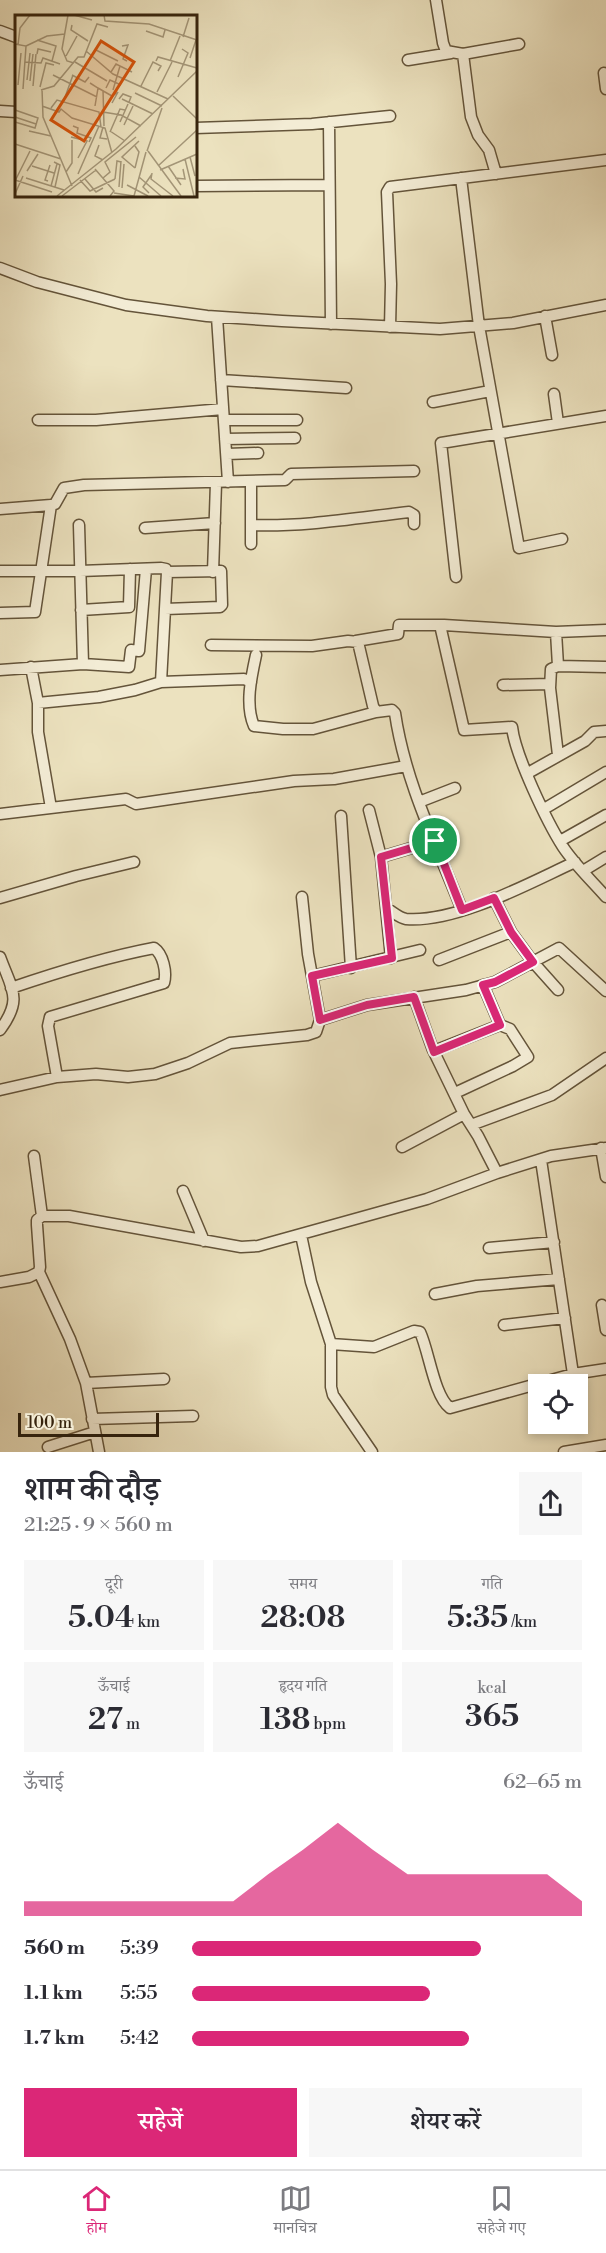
<!DOCTYPE html>
<html lang="hi">
<head>
<meta charset="utf-8">
<style>
  body { margin:0; font-family:"Libre Bodoni","Noto Serif Devanagari",serif; background:#f7f7f7; color:#2b2b33; height:100vh; display:flex; flex-direction:column; font-size:22px; white-space:nowrap }
  * { box-sizing:border-box; margin:0 }
  p { font-size:20px; color:#7c7c81 }
  .icon { flex:none; width:33px; height:33px; fill:none; stroke:currentColor; stroke-width:2; stroke-linecap:round; stroke-linejoin:round }
  .map { position:relative; height:1452px; overflow:hidden }
  .sheet { display:flex; flex-direction:column; background:#fff; flex:1 }
  .sheet>* { flex:none }
  .fabs { position:absolute; left:528px; top:1374px; display:grid; gap:12px }
  .fabs a { display:grid; place-items:center; width:60px; height:60px; border-radius:0px; background:#fff; box-shadow:0 3px 9px #0003; font-size:30px }
  .scale { position:absolute; left:18px; bottom:15px; width:141px; box-sizing:border-box; padding-left:6px; border:3px solid #37240d; border-top:0; font-size:16px; line-height:21px; white-space:nowrap; color:#37240d; -webkit-text-stroke:4px #f3ecd5; paint-order:stroke }
  .pin { position:absolute; display:grid; place-items:center; width:51px; height:51px; color:#fff; margin:-26px; border:3px solid #fff; border-radius:50%; box-shadow:0 2px 6px #0007 }
  .round { display:grid; place-items:center; flex:none; width:63px; height:63px; border-radius:0px; background:#f7f7f7 }
  .headline { display:flex; align-items:center; justify-content:space-between; height:102px; padding:0 24px }
  h1 { font-size:33px; font-weight:600; line-height:45px }
  .metrics { display:grid; grid-template-columns:repeat(3,1fr); gap:9px; height:102px; padding:6px 24px }
  .metrics div { display:grid; align-content:center; border-radius:0px; background:#f7f7f7; text-align:center }
  .metrics b { font-size:30px; font-weight:600 }
  .metrics small { font-size:16px; font-weight:400 }
  .metrics p { font-size:16px }
  .chart { height:168px; padding:12px 24px }
  .chart p { display:flex; justify-content:space-between }
  .chart svg { width:100%; height:108px; margin-top:6px; fill:#db2777; opacity:.7 }
  .button { display:flex; gap:12px; margin-top:auto; padding:12px 24px }
  .button a { flex:1; height:69px; border-radius:0px; background:#db2777; color:#fff; font-size:24px; font-weight:600; line-height:69px; text-align:center }
  .button a+a { background:#f7f7f7; color:#2b2b33 }
  ul { padding:0 24px; list-style:none; font-size:20px }
  li { display:grid; grid-template-columns:96px 72px 1fr; align-items:center; height:45px }
  li i { height:15px; border-radius:8px; background:#db2777 }
  .dock { display:flex; justify-content:space-around; align-items:center; height:84px; border-top:2px solid #e1e1e2; background:#fff; font-size:16px; color:#7c7c81 }
  .dock a { display:grid; justify-items:center; gap:3px }
  .dock .current { color:#db2777 }
  .map>svg:first-child { display:block }
  .lines { fill:none; stroke-linecap:round; stroke-linejoin:round }
  .minor-casing { stroke:#64543a; stroke-width:13 }
  .minor { stroke:#f3ecd5; stroke-width:10 }
  .route-casing { stroke:#fff; stroke-width:12 }
  .route { stroke:#db2777; stroke-width:8 }
  .inset-road { fill:none; stroke:#a49678; stroke-width:1.5 }
  .view { fill:#d6540c; fill-opacity:0.15; stroke:#d6540c; stroke-width:3 }
  .inset-edge { fill:none; stroke:#37240d; stroke-width:3 }
</style>
</head>
<body>
<div class="map">
<svg width="606" height="1452" viewBox="0 0 606 1452">
  <rect width="100%" height="100%" fill="#ece2bf"/>
  <filter id="stains"><feTurbulence type="fractalNoise" baseFrequency=".00333" numOctaves="4"/><feColorMatrix values="0 0 0 0 .2 0 0 0 0 .09 0 0 0 0 .02 0 0 0 .5 -.17"/></filter>
  <radialGradient id="worn" r=".72"><stop offset=".6" stop-color="#630" stop-opacity="0"/><stop offset="1" stop-color="#630" stop-opacity=".3"/></radialGradient>
  <g class="lines">
    <g class="minor-casing">
      <path id="minor" d="M 436,0 L 443,43 L 446,51 L 463,54 L 519,44
        M 0,31 L 16,37
        M 463,54 L 471,117 L 478,135 L 489,150 L 496,174
        M 408,60 L 451,53
        M 604,73 L 606,89
        M 0,111 L 16,112
        M 329,122 L 331,324
        M 195,128 L 312,124 L 390,116
        M 461,178 L 479,326 L 519,548 L 562,539
        M 195,186 L 329,185
        M 0,268 L 37,282 L 126,305 L 207,316 L 282,321 L 440,329 L 513,323 L 606,305
        M 545,316 L 552,355
        M 217,317 L 228,482
        M 390,327 L 391,284 L 387,192 L 390,187 L 606,160
        M 221,380 L 346,388
        M 554,394 L 558,423
        M 433,402 L 490,391
        M 38,420 L 96,420 L 223,409
        M 224,420 L 297,420
        M 225,439 L 295,438
        M 227,454 L 258,453
        M 0,509 L 51,505 L 55,504 L 64,488 L 84,485 L 285,480 L 291,474 L 414,471
        M 79,525 L 83,664
        M 251,525 C 305,527 356,518 409,512 L 414,515 L 414,524
        M 145,528 L 215,523
        M 251,544 L 251,481
        M 0,571 L 80,571 L 161,568 L 166,569 L 167,572 L 221,571 L 222,605 L 220,607 L 165,609
        M 213,572 L 216,483
        M 456,577 L 441,443 L 606,416
        M 81,610 L 129,607 L 130,569
        M 0,613 L 35,612 L 51,505
        M 440,625 L 464,730 L 512,727 C 515,755 547,822 563,847 C 575,865 592,881 606,897
        M 556,632 L 558,666
        M 356,641 L 398,634 L 399,625 L 444,625 L 556,632 L 606,630
        M 211,645 L 312,646 L 348,641 L 358,642 L 373,706 L 376,712 L 392,710 L 395,713 C 405,782 437,846 462,910
        M 256,655 C 251,678 245,705 254,726 L 283,729 L 313,729 L 376,712
        M 31,667 L 38,703 L 38,732 L 51,808
        M 0,670 L 83,664 L 129,667 L 131,650 L 139,651 L 146,569
        M 161,682 L 167,572
        M 503,685 L 550,684
        M 38,703 L 99,697 L 135,690 L 161,682 L 244,679 L 251,682
        M 558,755 L 550,688 L 551,669 L 558,666 L 606,667
        M 528,773 L 585,741 L 594,732 L 606,731
        M 419,802 L 455,788
        M 544,809 L 606,772
        M 369,810 L 381,857 L 391,958
        M 0,814 L 126,799 L 136,804 L 294,781 L 334,779 L 406,766
        M 341,816 L 351,968
        M 560,841 L 606,815
        M 381,857 L 435,841
        M 583,871 L 606,857
        M 302,897 L 308,954 L 320,1020
        M 0,898 L 76,876 L 134,862
        M 494,898 L 511,932 L 533,962 L 558,990
        M 386,908 C 392,911 399,918 406,919 C 457,923 529,883 575,862
        M 0,957 C 12,990 23,999 0,1030
        M 439,960 L 511,932
        M 312,976 L 420,950
        M 11,988 C 58,972 106,957 154,948 C 163,954 167,972 164,983 L 50,1017 L 48,1026 L 57,1077
        M 414,997 L 433,1050 L 464,1114 L 478,1136 L 497,1173
        M 434,1051 L 500,1025
        M 0,1090 L 57,1077 L 96,1074 L 128,1077 L 155,1074 L 188,1063 L 230,1043 L 307,1035 L 316,1032 L 320,1020 L 367,1005 L 466,990 L 495,982 L 559,948 L 606,991
        M 455,1093 L 513,1066 L 528,1057 L 510,1029 L 500,1025 L 483,985
        M 471,1125 L 552,1095 L 606,1058
        M 402,1147 L 464,1114
        M 601,1148 L 606,1177
        M 34,1156 L 42,1216
        M 541,1160 L 573,1374
        M 183,1191 L 204,1241
        M 301,1235 L 311,1282 L 331,1344 L 331,1387 L 333,1395 L 372,1452
        M 489,1248 L 554,1242
        M 39,1272 L 70,1339 L 86,1383 L 99,1452
        M 0,1282 L 29,1277 L 39,1272 L 40,1267 L 37,1225 L 37,1220 L 42,1216 L 69,1216 L 241,1247 L 258,1246 L 427,1199 L 497,1173 L 551,1156 L 606,1148
        M 435,1294 L 477,1286 L 559,1279
        M 602,1305 L 606,1330
        M 504,1325 L 565,1318
        M 331,1344 L 374,1347 L 414,1331 L 420,1332 C 429,1351 434,1396 450,1408 L 573,1374 L 606,1369
        M 86,1383 L 164,1379
        M 92,1419 L 193,1416
        M 48,1447 L 95,1432
        M 564,1452 L 606,1445"/>
    </g>
    <use href="#minor" class="minor"/>
  </g>
  <g class="lines">
    <g class="route-casing">
      <path id="route" d="M 435,841 L 462,910 L 494,898 L 511,932 L 533,962 L 495,982 L 483,985 L 500,1025 L 434,1052 L 414,997 L 367,1005 L 320,1020 L 312,976 L 392,958 L 381,857 Z"/>
    </g>
    <use href="#route" class="route"/>
  </g>
  <g transform="translate(15 15)">
    <rect width="182" height="182" fill="#ece2bf"/>
    <path class="inset-road" d="M 53,0 L 47,34 L 52,46 L 59,48M 59,0 L 77,5M 89,0 L 90,6 L 134,9 L 182,25M 57,10 L 56,15 L 73,26M 131,16 L 148,22 L 150,15M 168,22 L 174,3M 22,25 L 41,31 L 37,46M 0,29 L 11,31 L 8,74M 3,30 L 5,13 L 15,0M 11,31 L 32,21 L 50,19M 107,31 L 113,30 L 108,44 L 112,46M 81,35 L 103,46M 71,36 L 98,59 L 153,84M 22,39 L 23,34 L 36,37M 51,41 L 62,21M 175,43 L 181,25M 141,46 L 143,42 L 182,53M 155,46 L 165,21M 10,47 L 26,48 L 28,43 L 45,49M 60,47 L 92,66M 96,57 L 101,49 L 117,57M 38,60 L 82,82M 57,60 L 70,67 L 74,62M 163,62 L 173,38 L 167,34M 12,65 L 15,38M 15,66 L 18,39M 75,68 L 83,73 L 80,91M 3,70 L 6,38M 18,71 L 21,39M 126,71 L 138,47 L 146,51 L 143,56M 25,72 L 31,48 L 39,50M 83,73 L 97,81 L 103,77 L 97,88M 91,73 L 95,65 L 106,70M 27,74 L 28,102 L 57,171M 26,75 L 39,71 L 63,42 L 69,42 L 82,9 L 93,12M 88,75 L 89,111M 98,75 L 105,51M 142,77 L 157,47M 120,78 L 147,91M 158,81 L 182,104M 104,84 L 108,79 L 116,82 L 114,87M 107,84 L 138,99M 49,85 L 58,60M 27,91 L 44,97 L 46,94 L 57,103 L 90,113 L 97,138M 36,93 L 42,85 L 84,97 L 86,112M 0,95 L 23,103 L 20,113 L 0,107M 88,97 L 106,100 L 126,111M 0,102 L 21,109M 105,107 L 113,89M 109,110 L 118,91M 58,111 L 63,113 L 62,118 L 76,123 L 74,127M 88,112 L 85,123 L 92,124M 14,116 L 36,121M 95,116 L 110,126M 95,117 L 105,94 L 110,95M 56,122 L 72,126 L 63,143M 0,129 L 46,144M 84,130 L 80,141 L 88,145M 132,136 L 147,93M 133,136 L 166,181M 175,142 L 180,161M 170,144 L 179,181M 39,147 L 45,150 L 40,172M 17,151 L 39,158M 143,151 L 182,115M 153,151 L 166,170M 120,153 L 107,142 L 124,126M 120,153 L 124,137 L 120,131M 80,154 L 99,176 L 95,181M 145,155 L 182,139M 12,156 L 23,139M 51,157 L 57,148 L 57,125M 137,158 L 136,164 L 158,181M 63,159 L 84,111M 124,162 L 146,181M 11,163 L 49,175M 88,163 L 95,157 L 90,147 L 121,122M 160,163 L 170,164 L 168,154M 70,164 L 81,177 L 88,173M 100,164 L 102,146 L 106,147M 0,165 L 37,177M 65,165 L 75,176 L 100,164M 0,166 L 15,136M 33,166 L 30,165 L 35,150M 112,170 L 133,181M 36,171 L 42,149M 104,172 L 106,146M 107,173 L 109,149M 99,178 L 119,181M 134,178 L 128,172 L 137,159M 0,179 L 8,161M 42,181 L 101,134 L 182,56M 47,181 L 81,155M 119,181 L 131,137"/>
    <path class="view" d="M 86,26 L 119,47 L 69,126 L 36,105 Z"/>
    <rect width="182" height="182" class="inset-edge"/>
  </g>
  <rect width="100%" height="100%" filter="url(#stains)"/>
  <rect width="100%" height="100%" fill="url(#worn)"/>
</svg>
<div class="fabs">
<a><svg class="icon" aria-label="locate" viewBox="0 0 24 24"><circle cx="12" cy="12" r="6"/><path d="M12 2v4M12 18v4M2 12h4M18 12h4"/></svg></a>
</div>
<div class="scale">100 m</div>
<div class="pin" style="left:435px;top:841px;background:#1e9e55"><svg class="icon" aria-label="arrive" viewBox="0 0 24 24"><path d="M6 21V4h12l-3 4 3 4H6"/></svg></div>
</div>
<section class="sheet">
<div class="headline"><div><h1>शाम की दौड़</h1><p>21:25 · 9 × 560 m</p></div><a class="round"><svg class="icon" aria-label="share" viewBox="0 0 24 24"><path d="M12 15V3M7 8l5-5 5 5M5 13v7h14v-7"/></svg></a></div>
<div class="metrics">
<div><p>दूरी</p><b>5.04<small> km</small></b></div>
<div><p>समय</p><b>28:08</b></div>
<div><p>गति</p><b>5:35<small> /km</small></b></div>
</div>
<div class="metrics">
<div><p>ऊँचाई</p><b>27<small> m</small></b></div>
<div><p>हृदय गति</p><b>138<small> bpm</small></b></div>
<div><p>kcal</p><b>365</b></div>
</div>
<div class="chart"><p><span>ऊँचाई</span>62–65 m</p>
<svg viewBox="0 0 160 44" preserveAspectRatio="none"><path d="M0 44V38L10 38L20 38L30 38L40 38L50 38L60 38L70 27L80 17L90 6L100 17L110 27L120 27L130 27L140 27L150 27L160 38V44z"/></svg>
</div>
<ul>
<li><b>560 m</b>5:39<i style="width:74%"></i></li>
<li><b>1.1 km</b>5:55<i style="width:61%"></i></li>
<li><b>1.7 km</b>5:42<i style="width:71%"></i></li>
</ul>
<div class="button"><a>सहेजें</a><a>शेयर करें</a></div>
</section>
<nav class="dock">
<a class="current"><svg class="icon" aria-label="home" viewBox="0 0 24 24"><path d="M3 11l9-7 9 7M6 9v11h12V9"/></svg>होम</a>
<a><svg class="icon" aria-label="map" viewBox="0 0 24 24"><path d="M3 6l6-2 6 2 6-2v14l-6 2-6-2-6 2zM9 4v14M15 6v14"/></svg>मानचित्र</a>
<a><svg class="icon" aria-label="saved" viewBox="0 0 24 24"><path d="M7 4h10v16l-5-4-5 4z"/></svg>सहेजे गए</a>
</nav>
</body>
</html>
